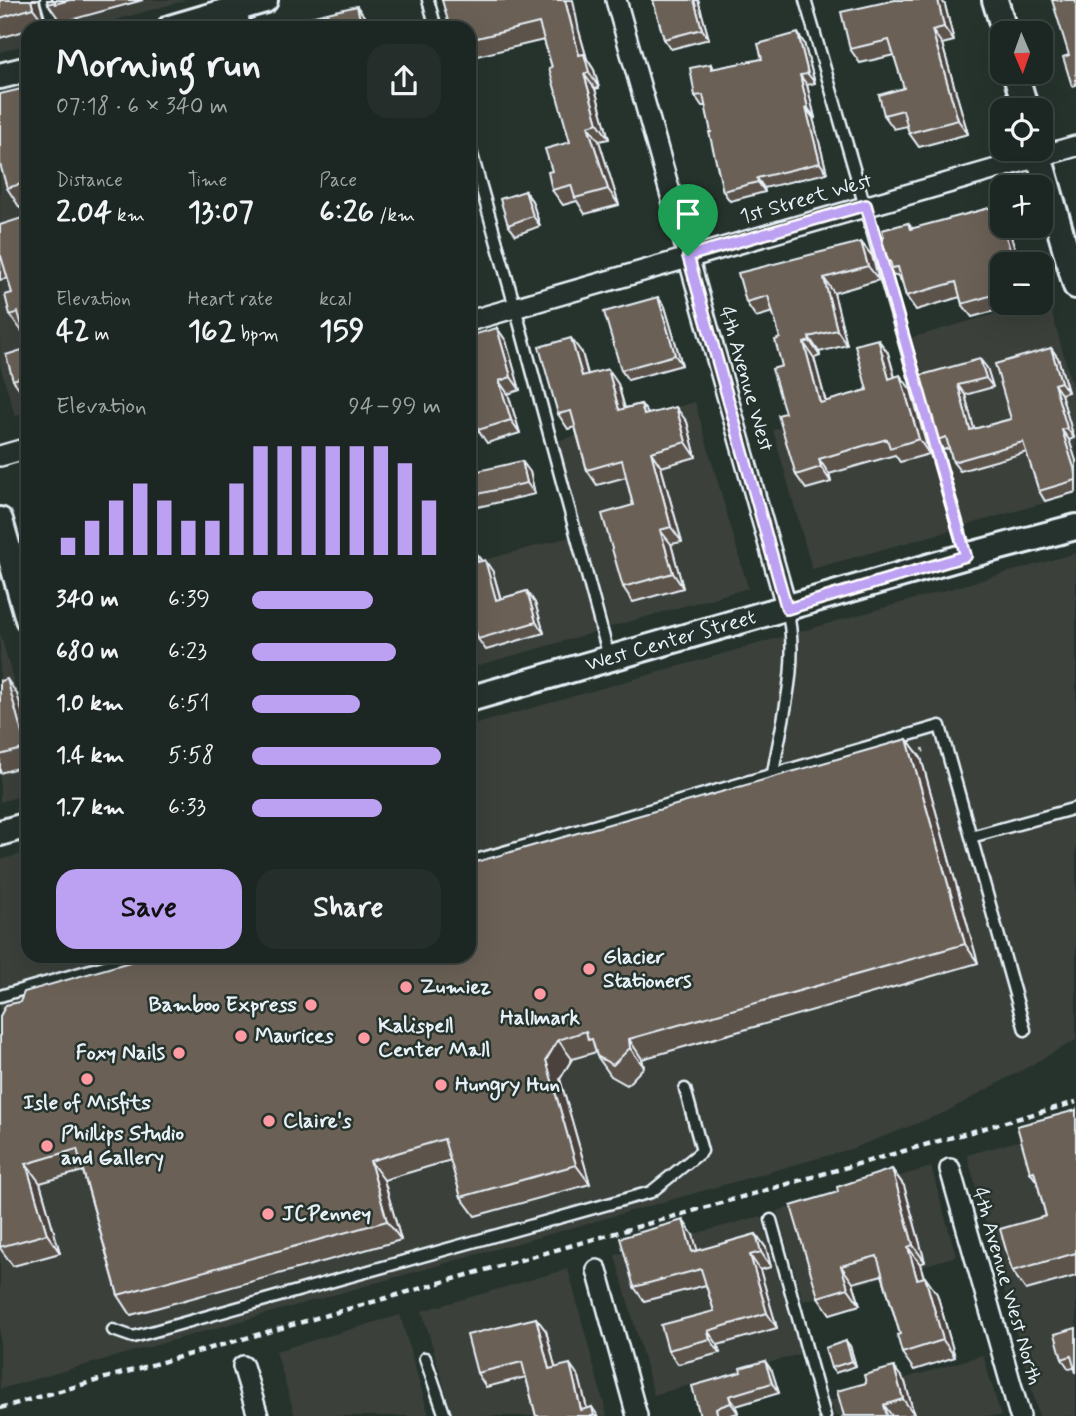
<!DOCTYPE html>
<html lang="en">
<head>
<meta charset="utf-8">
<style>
  body { margin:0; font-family:Mynerve,sans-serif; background:#252e2a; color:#f1f3f6; height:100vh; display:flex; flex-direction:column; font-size:26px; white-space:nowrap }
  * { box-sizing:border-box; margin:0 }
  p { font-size:23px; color:#a0a5a5 }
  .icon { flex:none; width:38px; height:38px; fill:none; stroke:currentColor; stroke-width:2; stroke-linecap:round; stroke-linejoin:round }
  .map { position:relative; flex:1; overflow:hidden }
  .panel { position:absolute; left:21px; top:21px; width:455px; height:942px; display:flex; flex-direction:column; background:#1c2622; border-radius:21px; box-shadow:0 7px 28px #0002,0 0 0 2px #3a4340 }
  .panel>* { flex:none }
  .needle { width:46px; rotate:178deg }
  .fabs { position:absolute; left:990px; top:21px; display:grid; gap:14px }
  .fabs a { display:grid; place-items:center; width:63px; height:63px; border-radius:14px; background:#1c2622; box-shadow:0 7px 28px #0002,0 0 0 2px #3a4340; font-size:35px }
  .pin { position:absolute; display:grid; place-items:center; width:60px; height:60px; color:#fff; margin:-72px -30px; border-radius:50% 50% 50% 0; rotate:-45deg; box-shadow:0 0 7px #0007 }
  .pin .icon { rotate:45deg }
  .round { display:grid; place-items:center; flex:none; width:74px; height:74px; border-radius:21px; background:#252e2a }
  .summary { display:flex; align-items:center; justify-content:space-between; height:119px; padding:0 35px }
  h1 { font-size:38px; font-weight:800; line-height:52px }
  .figures { display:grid; grid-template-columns:repeat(3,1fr); gap:10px; height:119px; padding:7px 35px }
  .figures div { display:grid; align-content:center }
  .figures b { font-size:30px; font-weight:800 }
  .figures small { font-size:19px; font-weight:400 }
  .figures p { font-size:19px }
  .chart { height:196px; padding:14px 35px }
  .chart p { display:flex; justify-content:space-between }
  .chart svg { width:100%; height:126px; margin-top:7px; stroke:#bca0f2; stroke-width:6 }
  .cta { display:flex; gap:14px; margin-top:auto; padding:14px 35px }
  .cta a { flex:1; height:80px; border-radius:21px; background:#bca0f2; color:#111; font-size:28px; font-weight:800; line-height:80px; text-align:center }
  .cta a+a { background:#252e2a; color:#f1f3f6 }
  ul { padding:0 35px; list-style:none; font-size:23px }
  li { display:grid; grid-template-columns:112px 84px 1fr; align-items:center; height:52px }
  li i { height:18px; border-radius:9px; background:#bca0f2 }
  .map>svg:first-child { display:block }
  .built { fill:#3b403a }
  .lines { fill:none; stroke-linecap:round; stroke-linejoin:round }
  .service-casing { stroke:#e8f1f8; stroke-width:15 }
  .minor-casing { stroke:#e8f1f8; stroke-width:24 }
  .tertiary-casing { stroke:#e8f1f8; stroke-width:30 }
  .path { stroke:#e8f1f8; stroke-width:4.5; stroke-dasharray:7 5; stroke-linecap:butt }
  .service { stroke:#26332d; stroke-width:10 }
  .minor { stroke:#26332d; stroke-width:19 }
  .tertiary { stroke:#26332d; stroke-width:24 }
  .wall { fill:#5c534b; stroke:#e8f1f8; stroke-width:2 }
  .shaded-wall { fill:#4b433d; stroke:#e8f1f8; stroke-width:2 }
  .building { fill:#6b6057; stroke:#e8f1f8; stroke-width:2 }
  .route-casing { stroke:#fff; stroke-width:14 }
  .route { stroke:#bca0f2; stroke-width:9 }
  .poi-dot { fill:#ff9aa2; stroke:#26332d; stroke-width:2.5 }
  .labels { text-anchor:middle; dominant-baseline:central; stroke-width:5; stroke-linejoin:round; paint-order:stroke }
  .street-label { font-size:21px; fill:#e8f1f8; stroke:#26332d }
  .poi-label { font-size:21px; font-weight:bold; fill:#e8f1f8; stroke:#26332d; text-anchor:start }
</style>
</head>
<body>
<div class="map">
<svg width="1076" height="1416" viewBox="0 0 1076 1416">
  <rect width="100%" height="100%" fill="#26332d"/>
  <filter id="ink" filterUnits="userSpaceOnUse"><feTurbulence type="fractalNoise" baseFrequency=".0143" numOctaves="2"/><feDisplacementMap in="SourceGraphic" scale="14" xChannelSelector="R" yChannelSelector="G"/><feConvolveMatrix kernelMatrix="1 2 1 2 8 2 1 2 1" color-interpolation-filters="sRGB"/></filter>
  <g filter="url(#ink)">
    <path class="built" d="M 0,0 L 39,0 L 47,28 L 28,28 L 28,44 L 0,52 Z
      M 52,0 L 186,0 L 88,28 L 61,28 Z
      M 28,97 L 28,413 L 15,416 L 0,365 L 0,105 Z
      M 1048,299 L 1076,399 L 1076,494 L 963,526 L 910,338 Z
      M 912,392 L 952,530 L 812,569 L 773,430 Z
      M 695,402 L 748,588 L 610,627 L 557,441 Z
      M 570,537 L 596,632 L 469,668 L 469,564 Z
      M 1076,553 L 1076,1040 L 946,1112 L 854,1148 L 0,1389 L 0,860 L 28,852 L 28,956 L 469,956 L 469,726 Z
      M 0,633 L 28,732 L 28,794 L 0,802 Z
      M 1076,1125 L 1076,1416 L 1039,1416 L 967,1155 Z
      M 931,1167 L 956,1256 L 803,1301 L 777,1211 Z
      M 761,1216 L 800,1354 L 654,1395 L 615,1255 Z
      M 568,1269 L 607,1416 L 453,1416 L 422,1311 Z
      M 400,1315 L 429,1416 L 295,1416 L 276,1351 Z
      M 983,1355 L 1001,1416 L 835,1416 L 830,1401 Z"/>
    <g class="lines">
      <g class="service-casing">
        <path id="service" d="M 46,0 L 54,28
          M 428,0 L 436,28
          M 805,0 L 966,554
          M 469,144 L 515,307 L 609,657
          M 773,773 C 782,719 800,663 787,609
          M 971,837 L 1076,808
          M 469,862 L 940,726 L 1025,1030
          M 0,996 L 139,956
          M 771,1220 L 825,1416
          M 113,1330 L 133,1337 L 651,1192 L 702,1151 L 685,1089
          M 425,1358 L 445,1416"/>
      </g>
      <g class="minor-casing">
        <path id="minor" d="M 233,0 L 241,28
          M 616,0 L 787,609
          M 469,321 L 1076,146
          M 0,456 L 28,448
          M 950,1169 L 1020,1416
          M 597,1270 L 637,1416
          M 243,1366 L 258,1416"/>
      </g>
      <g class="tertiary-casing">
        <g id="tertiary">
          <path d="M 995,0 L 1005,33"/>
          <path d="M 170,28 L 265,0"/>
          <path d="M 1015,72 L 1026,110"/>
          <path d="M 0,76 L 28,69"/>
          <path d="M 1037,149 L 1076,286"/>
          <path d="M 0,520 L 28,619"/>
          <path id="s1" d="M 469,699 L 966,556 L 1076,527"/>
          <path d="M 0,833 L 28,825"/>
        </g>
      </g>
      <path class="path" d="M 911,754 L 924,750
        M 0,1408 L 1076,1102"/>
      <use href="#service" class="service"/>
      <use href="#minor" class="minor"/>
      <use href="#tertiary" class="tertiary"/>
    </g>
    <path class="wall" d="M 0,0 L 39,0 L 46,25 L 37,28 L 28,28 L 28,30 L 0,38 Z
      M 47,0 L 143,0 L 67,21 L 66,20 L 60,21 L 48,4 Z
      M 442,0 L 579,31 L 587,59 L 594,70 L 599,88 L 595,89 L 609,139 L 599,141 L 619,205 L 585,214 L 577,201 L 563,205 L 552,190 L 552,171 L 570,142 L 552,67 L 544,40 L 469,58 L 469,28 Z
      M 653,0 L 698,0 L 709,39 L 671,49 L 664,39 Z
      M 945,5 L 954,41 L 942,44 L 968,134 L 919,147 L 909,133 L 907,126 L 894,129 L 884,115 L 904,88 L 894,55 L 860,63 L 850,49 Z
      M 804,43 L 815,83 L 807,85 L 815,118 L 813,118 L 827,173 L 764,188 L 765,192 L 730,201 L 723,191 L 706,106 L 702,106 L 695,96 L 711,64 L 714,69 L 762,59 Z
      M 28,81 L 28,206 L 20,208 L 7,188 L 21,89 Z
      M 525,191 L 532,201 L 540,226 L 516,235 L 508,225 Z
      M 997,206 L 1003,215 L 1003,226 L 1008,226 L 1019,264 L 1003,264 L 1003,303 L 1023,303 L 972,317 L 962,304 L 960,297 L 916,310 L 906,296 L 902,282 L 897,275 L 893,276 L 884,263 L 884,237 L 908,223 L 913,229 Z
      M 0,225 L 24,334 L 10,315 L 12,293 L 8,278 L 0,280 Z
      M 861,242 L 872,256 L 879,280 L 834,293 L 847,345 L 819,352 L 820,356 L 814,358 L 826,402 L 867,390 L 888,353 L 895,377 L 911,390 L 929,454 L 900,462 L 895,455 L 829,474 L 831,482 L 806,489 L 796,475 L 785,413 L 780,338 L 773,312 L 756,317 L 746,302 Z
      M 665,307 L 682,365 L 628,380 L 621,370 Z
      M 497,328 L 506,341 L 520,390 L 508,394 L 520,433 L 487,443 L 478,430 Z
      M 28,348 L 28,399 L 27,399 L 13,380 Z
      M 1051,348 L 1058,358 L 1068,392 L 1061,394 L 1074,438 L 1069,440 L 1076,461 L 1076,492 L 1045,501 L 1039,491 L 1027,452 L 960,471 L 953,462 L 949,448 L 943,450 L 937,440 L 918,376 L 987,368 L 993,387 L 965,395 L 974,429 L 1011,419 Z
      M 582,353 L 588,374 L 618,384 L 625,408 L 641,404 L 648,414 L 687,422 L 696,457 L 661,467 L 682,542 L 671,544 L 683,588 L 633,602 L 623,587 L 633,505 L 626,477 L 597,485 L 587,470 L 575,427 L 568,429 L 558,414 Z
      M 469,457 L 473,472 L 530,472 L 535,494 L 469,509 Z
      M 469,528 L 477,555 L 482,561 L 493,572 L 501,599 L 527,591 L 535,603 L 544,633 L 486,650 L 478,639 L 471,616 L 469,617 Z
      M 0,681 L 17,694 L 28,732 L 28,765 L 0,773 Z
      M 907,739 L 921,758 L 978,963 L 642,1059 L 644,1067 L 627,1085 L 611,1076 L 597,1056 L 596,1052 L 572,1059 L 560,1079 L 590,1184 L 475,1216 L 461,1197 L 451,1160 L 384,1180 L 401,1240 L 131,1315 L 118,1295 L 83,1171 L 40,1183 L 60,1253 L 13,1266 L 0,1248 L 0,1016 L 20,1002 Z
      M 1076,1110 L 1076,1276 L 1026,1290 L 1012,1271 L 1046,1216 L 1037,1182 L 1030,1172 Z
      M 892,1169 L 904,1186 L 925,1262 L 920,1264 L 924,1277 L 937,1294 L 955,1357 L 914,1370 L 902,1353 L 900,1334 L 882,1275 L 853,1283 L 860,1305 L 830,1314 L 818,1297 L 838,1192 Z
      M 756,1234 L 766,1248 L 771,1267 L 760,1270 L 777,1328 L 718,1345 L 720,1353 L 678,1364 L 668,1350 L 714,1311 L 706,1285 L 644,1301 L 634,1287 L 693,1235 L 697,1251 Z
      M 536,1318 L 546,1331 L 555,1368 L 579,1377 L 587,1409 L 592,1407 L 598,1416 L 536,1416 L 526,1377 L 486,1387 L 477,1373 Z
      M 1076,1328 L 1074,1368 L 1069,1369 L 1062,1359 Z
      M 846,1341 L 850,1346 L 856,1366 L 835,1373 L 831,1368 Z
      M 772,1371 L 779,1393 L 736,1406 L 738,1413 L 728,1416 L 700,1416 L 741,1372 Z
      M 905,1382 L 914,1414 L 907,1416 L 844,1416 Z"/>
    <path class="shaded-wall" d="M 31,0 L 39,0 L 46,25 L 33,8 Z
      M 565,0 L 573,0 L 579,31 L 587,59 L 594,70 L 599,88 L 589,72 L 579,55 Z
      M 694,0 L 698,0 L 709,39 L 702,29 Z
      M 938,0 L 942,0 L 945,5 L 954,41 L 944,27 Z
      M 357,6 L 366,19 L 368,28 L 362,28 Z
      M 932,30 L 942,44 L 968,134 L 958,120 Z
      M 798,33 L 804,43 L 815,83 L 808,74 Z
      M 584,74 L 595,89 L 609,139 L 598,123 Z
      M 800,75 L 807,85 L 815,118 L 808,108 Z
      M 806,108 L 813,118 L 827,173 L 820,163 Z
      M 588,126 L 599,141 L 619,205 L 608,189 Z
      M 757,178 L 764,188 L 765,192 L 758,182 Z
      M 525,191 L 532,201 L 540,226 L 533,216 Z
      M 997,206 L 1003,215 L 1003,226 L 1008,226 L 1019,264 L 1014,264 Z
      M 861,242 L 872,256 L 879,280 L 868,266 Z
      M 824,278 L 834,293 L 847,345 L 837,330 Z
      M 658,297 L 665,307 L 682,365 L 675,355 Z
      M 497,328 L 506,341 L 520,390 L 511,377 Z
      M 809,337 L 819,352 L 820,356 L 810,341 Z
      M 571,338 L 582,353 L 592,391 L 582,376 Z
      M 878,339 L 888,353 L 899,393 L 889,379 Z
      M 804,343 L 814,358 L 830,418 L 820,403 Z
      M 1051,348 L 1058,358 L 1068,392 L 1061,382 Z
      M 980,359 L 987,368 L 993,387 L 986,378 Z
      M 608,369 L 618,384 L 629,425 L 619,410 Z
      M 900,375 L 911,390 L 929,454 L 919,439 Z
      M 499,381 L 508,394 L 520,433 L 511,420 Z
      M 1054,384 L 1061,394 L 1074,438 L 1067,428 Z
      M 958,385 L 965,395 L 977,440 L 970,430 Z
      M 641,404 L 652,419 L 644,415 Z
      M 676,407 L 687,422 L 696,457 L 686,442 Z
      M 1062,430 L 1069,440 L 1076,461 L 1076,474 Z
      M 651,452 L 661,467 L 682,542 L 671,527 Z
      M 469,457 L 475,485 L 469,475 Z
      M 819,459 L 829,474 L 831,482 L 821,467 Z
      M 522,461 L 530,472 L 535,494 L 527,483 Z
      M 469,528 L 477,555 L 482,562 L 478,562 L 472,551 L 469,542 Z
      M 660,530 L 671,544 L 683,588 L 673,573 Z
      M 485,560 L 493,572 L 504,612 L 496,600 Z
      M 527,591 L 535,603 L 544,633 L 536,622 Z
      M 7,679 L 17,694 L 28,732 L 28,750 L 26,748 Z
      M 907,739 L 921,758 L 978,963 L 965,944 Z
      M 629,1039 L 642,1059 L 644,1067 L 630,1048 Z
      M 558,1040 L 572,1059 L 560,1079 L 590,1184 L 576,1165 L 546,1060 Z
      M 370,1161 L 384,1180 L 401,1240 L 387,1221 Z
      M 26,1164 L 40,1183 L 60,1253 L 47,1234 Z
      M 892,1169 L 904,1186 L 925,1262 L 913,1245 Z
      M 683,1220 L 693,1235 L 702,1266 L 692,1252 Z
      M 756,1234 L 766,1248 L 771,1267 L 761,1252 Z
      M 908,1247 L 920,1264 L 929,1296 L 917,1279 Z
      M 750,1255 L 760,1270 L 777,1328 L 767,1313 Z
      M 841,1266 L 853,1283 L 860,1305 L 848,1288 Z
      M 925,1277 L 937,1294 L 955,1357 L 943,1340 Z
      M 536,1318 L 546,1331 L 559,1382 L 549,1369 Z
      M 708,1331 L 718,1345 L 720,1353 L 710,1339 Z
      M 846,1341 L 850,1346 L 856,1366 L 852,1361 Z
      M 765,1361 L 772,1371 L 779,1393 L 772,1383 Z
      M 570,1364 L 579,1377 L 589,1416 L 581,1410 Z
      M 894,1367 L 905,1382 L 914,1414 L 903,1399 Z
      M 729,1396 L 736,1406 L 738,1413 L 731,1403 Z
      M 884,1405 L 892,1416 L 887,1416 Z"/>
    <path class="building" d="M 0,0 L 31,0 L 33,8 L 0,18 Z
      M 47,0 L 70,0 L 55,4 L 55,2 L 48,4 Z
      M 442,0 L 565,0 L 579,55 L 584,54 L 589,72 L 584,74 L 598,123 L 588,126 L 608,189 L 575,198 L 571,185 L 552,190 L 548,172 L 552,171 L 545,149 L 570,142 L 549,68 L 552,67 L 539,23 L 469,40 L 469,28 L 450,28 Z
      M 653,0 L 694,0 L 702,29 L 664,39 Z
      M 895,0 L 938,0 L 944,27 L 932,30 L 958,120 L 909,133 L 903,110 L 884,115 L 879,95 L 904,88 L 889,40 L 850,49 L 841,12 Z
      M 1052,0 L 1076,0 L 1076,85 L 1072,86 L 1063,57 L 1069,55 Z
      M 357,6 L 362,28 L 291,28 L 289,22 Z
      M 798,33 L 808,74 L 800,75 L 808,108 L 806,108 L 820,163 L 757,178 L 758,182 L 723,191 L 709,132 L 711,132 L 703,95 L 695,96 L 690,68 L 711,64 L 711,69 L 762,59 L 758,44 Z
      M 28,81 L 28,182 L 7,188 L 0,164 L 0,94 L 21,89 L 19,84 Z
      M 525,191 L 533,216 L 508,225 L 500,199 Z
      M 997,206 L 1014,264 L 1003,264 L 1003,292 L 962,304 L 956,282 L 906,296 L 898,267 L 892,268 L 890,261 L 884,263 L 877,239 L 884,237 L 882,230 L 908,223 L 910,229 Z
      M 28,216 L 28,346 L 18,312 L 10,315 L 5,295 L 12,293 L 1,256 L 0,256 L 0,225 Z
      M 861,242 L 868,266 L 824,278 L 837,330 L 809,337 L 810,341 L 804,343 L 820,403 L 867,390 L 855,345 L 878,339 L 889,379 L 900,375 L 919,439 L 890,448 L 887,439 L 819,459 L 821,467 L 796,475 L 778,415 L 785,413 L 772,369 L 782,366 L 775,340 L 780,338 L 768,296 L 746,302 L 738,273 Z
      M 658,297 L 675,355 L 621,370 L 604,312 Z
      M 497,328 L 511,377 L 499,381 L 511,420 L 478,430 L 469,400 L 469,336 Z
      M 571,338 L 582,376 L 608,369 L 619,410 L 641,404 L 644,415 L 676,407 L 686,442 L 651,452 L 671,527 L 660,530 L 673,573 L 623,587 L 602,514 L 633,505 L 622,460 L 587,470 L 571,411 L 558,414 L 539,347 Z
      M 28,348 L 28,383 L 27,383 L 25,376 L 13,380 L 6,355 Z
      M 1051,348 L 1061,382 L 1054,384 L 1067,428 L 1062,430 L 1076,474 L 1076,480 L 1039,491 L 1023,442 L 953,462 L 946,437 L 937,440 L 918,376 L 980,359 L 986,378 L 958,385 L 970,430 L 1011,419 L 995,364 Z
      M 522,461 L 527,483 L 469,496 L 469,473 Z
      M 28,466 L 28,499 L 19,469 Z
      M 469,542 L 472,551 L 474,550 L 478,562 L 485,560 L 496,600 L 527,591 L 536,622 L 478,639 L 469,608 Z
      M 7,679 L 26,748 L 0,755 L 0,681 Z
      M 907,739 L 965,944 L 629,1039 L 630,1048 L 613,1065 L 597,1056 L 592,1039 L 588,1040 L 586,1031 L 558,1040 L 546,1060 L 576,1165 L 461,1197 L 444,1139 L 370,1161 L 387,1221 L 118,1295 L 77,1149 L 26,1164 L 47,1234 L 0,1247 L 0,1016 L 6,1005 L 20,1002 L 24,992 L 151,956 L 469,956 L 469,864 Z
      M 1076,1110 L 1076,1253 L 1012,1271 L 1000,1229 L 1046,1216 L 1034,1171 L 1030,1172 L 1017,1126 Z
      M 892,1169 L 913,1245 L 908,1247 L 917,1279 L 925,1277 L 943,1340 L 902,1353 L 897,1335 L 900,1334 L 877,1256 L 841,1266 L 848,1288 L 818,1297 L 791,1206 L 838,1192 L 837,1187 Z
      M 683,1220 L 692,1252 L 756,1234 L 761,1252 L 750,1255 L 767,1313 L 708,1331 L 710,1339 L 668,1350 L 661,1325 L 714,1311 L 701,1269 L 634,1287 L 620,1238 Z
      M 536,1318 L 549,1369 L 570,1364 L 581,1410 L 592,1407 L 594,1416 L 536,1416 L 522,1362 L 477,1373 L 467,1335 Z
      M 1076,1328 L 1076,1373 L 1071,1356 L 1062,1359 L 1055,1334 Z
      M 846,1341 L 852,1361 L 831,1368 L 825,1348 Z
      M 765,1361 L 772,1383 L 729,1396 L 731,1403 L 722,1406 L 716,1409 L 718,1416 L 700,1416 L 692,1386 L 741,1372 L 740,1368 Z
      M 894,1367 L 903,1399 L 884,1405 L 887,1416 L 844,1416 L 837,1391 L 866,1383 L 864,1375 Z"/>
  </g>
  <g class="lines" filter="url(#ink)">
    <g class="route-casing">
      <path id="route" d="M 866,205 L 966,556 L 787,609 L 688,256 Z"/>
    </g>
    <use href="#route" class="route"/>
  </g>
  <g class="poi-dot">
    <circle cx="589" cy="969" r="7"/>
    <circle cx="406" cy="987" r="7"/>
    <circle cx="540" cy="994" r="7"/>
    <circle cx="311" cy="1005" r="7"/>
    <circle cx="241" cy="1036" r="7"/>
    <circle cx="364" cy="1038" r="7"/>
    <circle cx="179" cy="1053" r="7"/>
    <circle cx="87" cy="1079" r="7"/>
    <circle cx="441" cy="1085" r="7"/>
    <circle cx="269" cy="1121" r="7"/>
    <circle cx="47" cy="1146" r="7"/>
    <circle cx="268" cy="1214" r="7"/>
  </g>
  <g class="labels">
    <g class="street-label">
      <text transform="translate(806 199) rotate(-16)">1st Street West</text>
      <text transform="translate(746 379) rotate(74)">4th Avenue West</text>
      <text stroke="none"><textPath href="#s1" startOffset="210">West Center Street</textPath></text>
      <text transform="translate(1007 1286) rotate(74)">4th Avenue West North</text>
    </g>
    <g class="poi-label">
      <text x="603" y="957">Glacier<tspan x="603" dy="24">Stationers</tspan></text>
      <text x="420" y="987">Zumiez</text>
      <text x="297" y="1005" text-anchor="end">Bamboo Express</text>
      <text x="540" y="1018" text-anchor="middle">Hallmark</text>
      <text x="378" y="1026">Kalispell<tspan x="378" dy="24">Center Mall</tspan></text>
      <text x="255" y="1036">Maurices</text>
      <text x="165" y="1053" text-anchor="end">Foxy Nails</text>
      <text x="455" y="1085">Hungry Hun</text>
      <text x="87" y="1103" text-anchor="middle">Isle of Misfits</text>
      <text x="283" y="1121">Claire's</text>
      <text x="61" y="1134">Phillips Studio<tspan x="61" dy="24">and Gallery</tspan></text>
      <text x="282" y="1214">JCPenney</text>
    </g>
  </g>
</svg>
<div class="fabs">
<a><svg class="needle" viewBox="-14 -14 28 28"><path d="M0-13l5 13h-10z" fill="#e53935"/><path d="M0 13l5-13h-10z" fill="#a0a5a5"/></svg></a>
<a><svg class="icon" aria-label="locate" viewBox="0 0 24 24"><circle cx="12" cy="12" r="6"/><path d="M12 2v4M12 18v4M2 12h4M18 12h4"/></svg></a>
<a>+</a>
<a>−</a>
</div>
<div class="pin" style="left:688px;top:256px;background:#1e9e55"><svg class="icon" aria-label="arrive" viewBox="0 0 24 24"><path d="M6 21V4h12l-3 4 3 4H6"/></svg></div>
<section class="panel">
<div class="summary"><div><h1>Morning run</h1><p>07:18 · 6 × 340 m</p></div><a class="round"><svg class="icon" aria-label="share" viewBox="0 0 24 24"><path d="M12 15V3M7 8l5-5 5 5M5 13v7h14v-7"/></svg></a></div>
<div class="figures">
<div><p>Distance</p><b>2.04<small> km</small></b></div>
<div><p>Time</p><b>13:07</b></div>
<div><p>Pace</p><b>6:26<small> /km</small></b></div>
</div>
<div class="figures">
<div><p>Elevation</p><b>42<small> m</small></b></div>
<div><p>Heart rate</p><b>162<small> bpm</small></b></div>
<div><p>kcal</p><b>159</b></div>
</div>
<div class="chart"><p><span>Elevation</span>94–99 m</p>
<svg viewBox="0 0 160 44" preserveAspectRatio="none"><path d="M5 44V38M15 44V32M25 44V25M35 44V19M45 44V25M55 44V32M65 44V32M75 44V19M85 44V6M95 44V6M105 44V6M115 44V6M125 44V6M135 44V6M145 44V12M155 44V25"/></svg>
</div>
<ul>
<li><b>340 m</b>6:39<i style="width:64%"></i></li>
<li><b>680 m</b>6:23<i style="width:76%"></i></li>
<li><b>1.0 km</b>6:51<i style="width:57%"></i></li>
<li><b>1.4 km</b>5:58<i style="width:100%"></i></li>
<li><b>1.7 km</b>6:33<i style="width:69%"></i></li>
</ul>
<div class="cta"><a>Save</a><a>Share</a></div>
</section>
</div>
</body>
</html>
